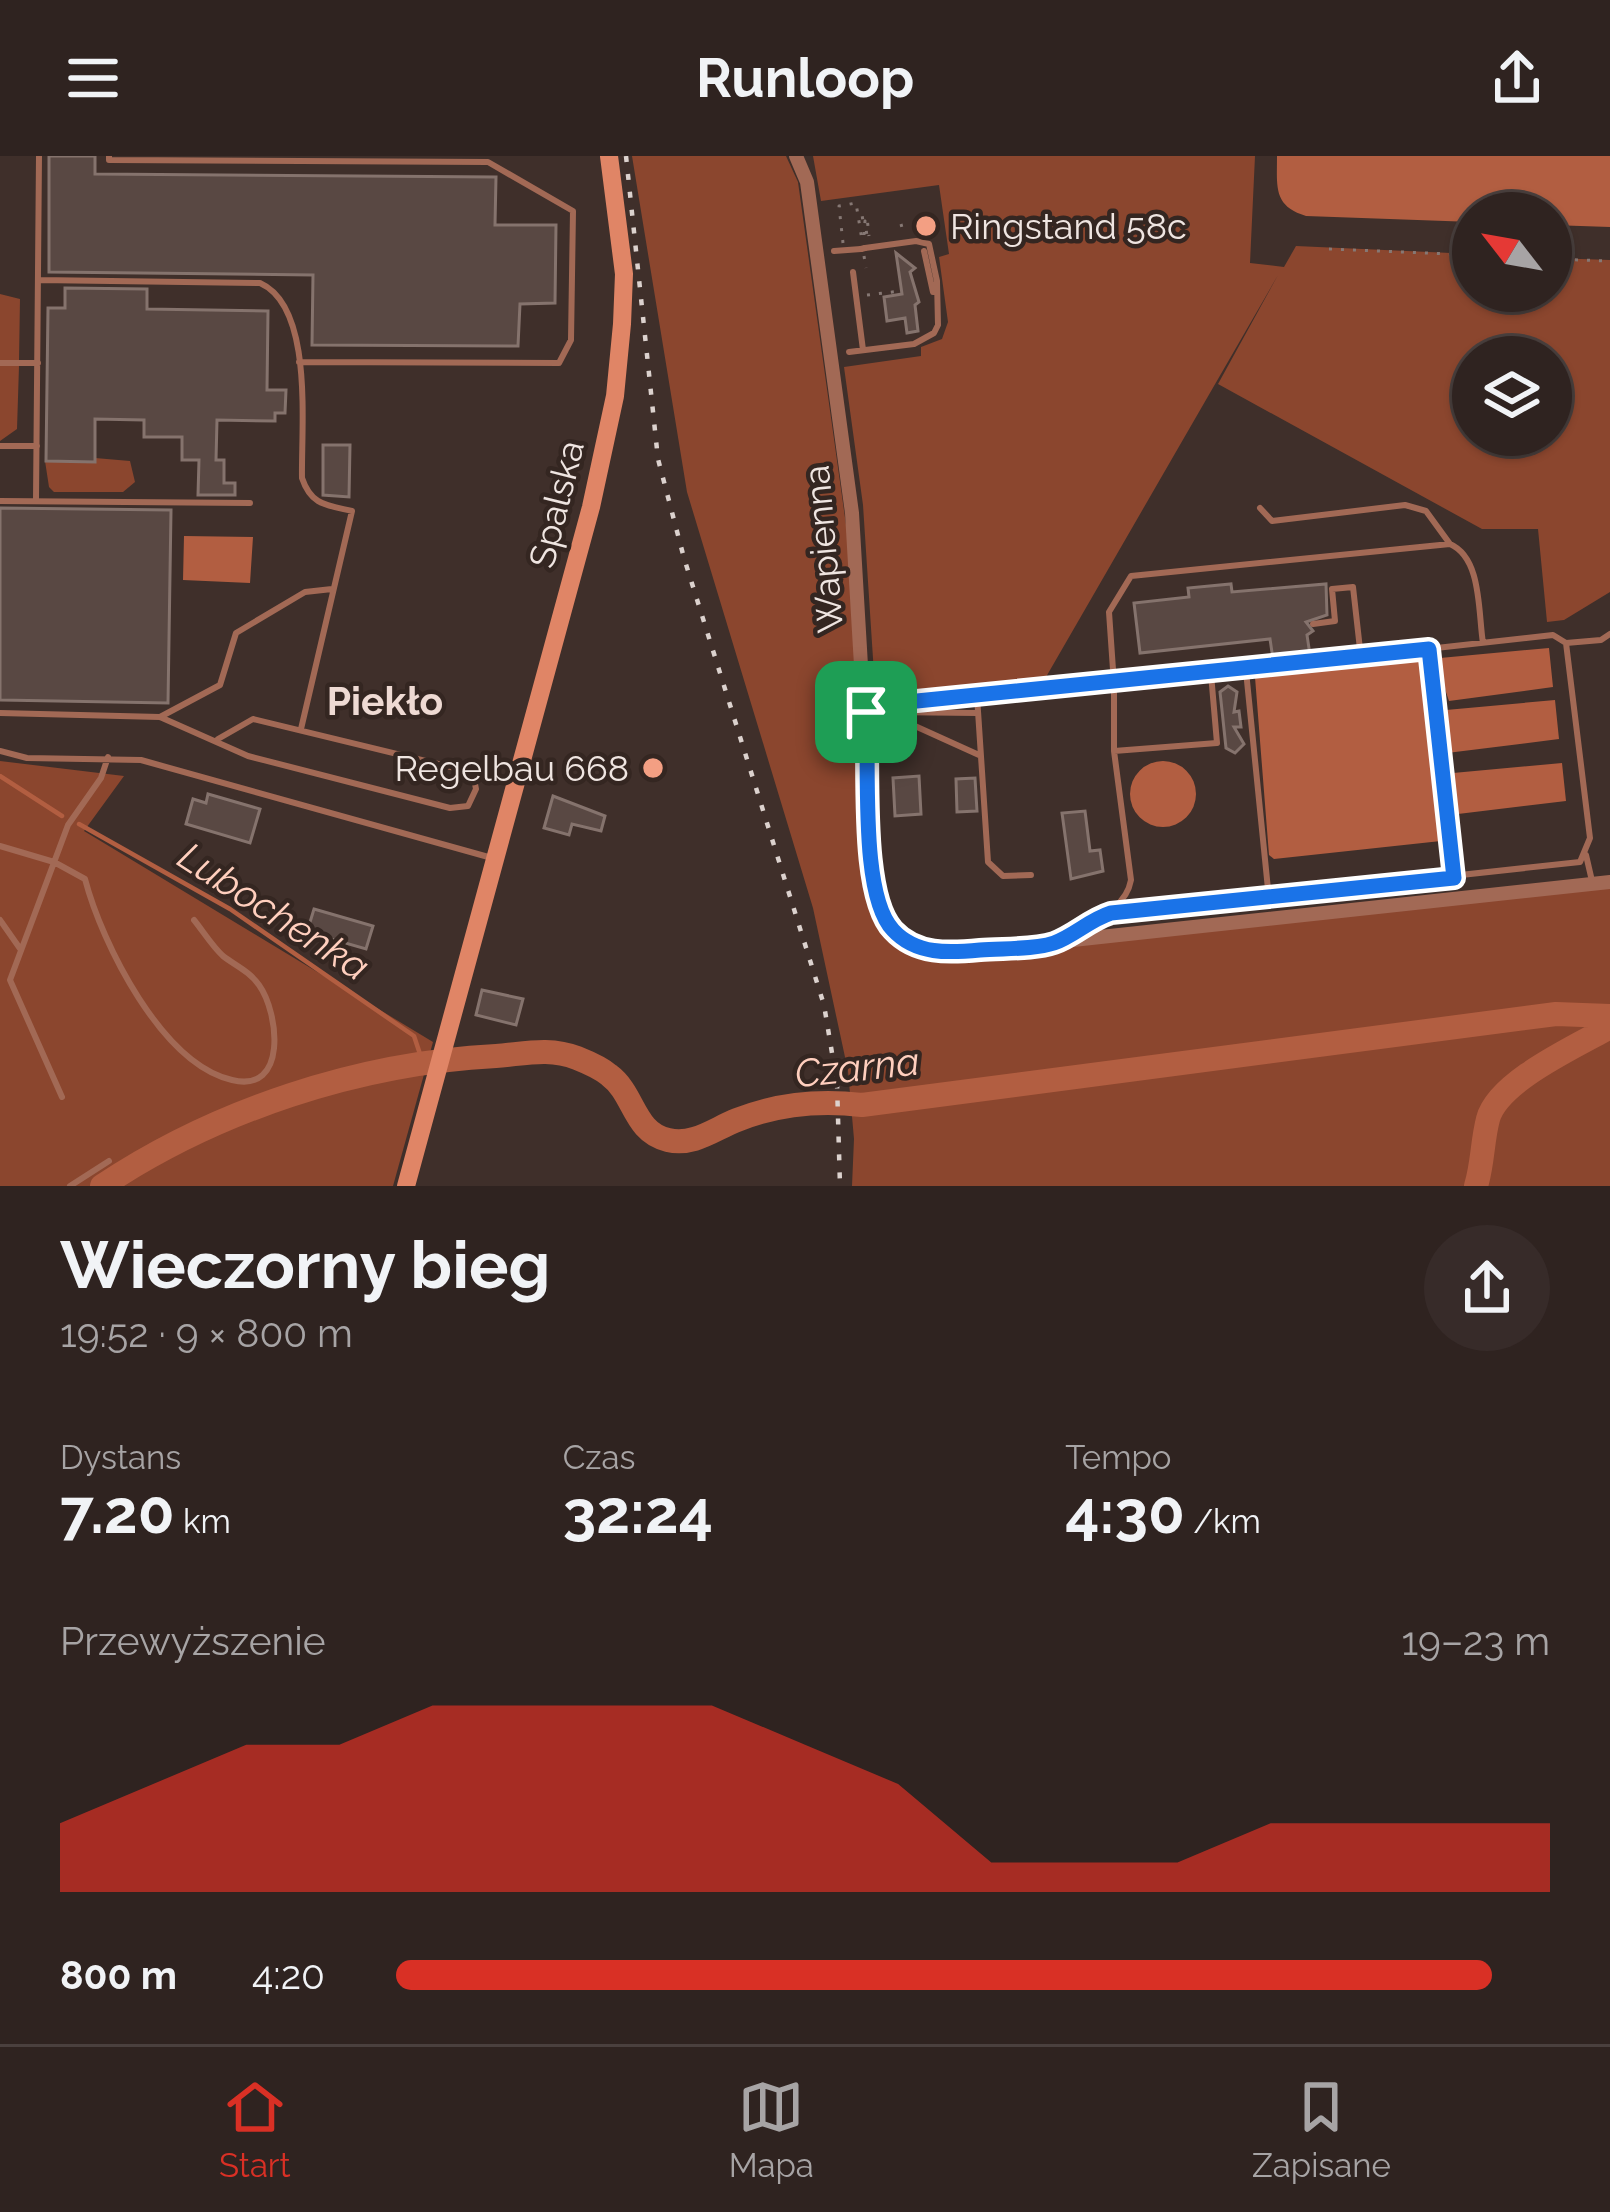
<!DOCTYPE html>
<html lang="pl">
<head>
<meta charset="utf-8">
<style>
  body { margin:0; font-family:Raleway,sans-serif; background:#372b29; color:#f1f3f6; height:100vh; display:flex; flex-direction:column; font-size:45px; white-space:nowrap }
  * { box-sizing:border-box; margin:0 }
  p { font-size:39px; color:#a7a4a5 }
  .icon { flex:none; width:66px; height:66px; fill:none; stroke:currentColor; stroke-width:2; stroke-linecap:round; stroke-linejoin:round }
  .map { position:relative; height:1030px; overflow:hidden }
  .side { display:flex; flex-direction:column; background:#2f2320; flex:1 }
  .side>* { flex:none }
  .needle { width:78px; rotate:301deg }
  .controls { position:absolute; left:1452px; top:36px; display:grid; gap:24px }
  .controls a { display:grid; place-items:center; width:120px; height:120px; border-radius:50%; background:#2f2320; box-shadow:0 3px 9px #0004,0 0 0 3px #4a403e; font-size:60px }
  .pin { position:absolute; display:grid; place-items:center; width:102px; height:102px; color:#fff; margin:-51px; border-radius:24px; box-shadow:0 6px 18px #0006 }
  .round { display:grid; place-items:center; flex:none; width:126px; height:126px; border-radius:63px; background:#372b29 }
  .headline { display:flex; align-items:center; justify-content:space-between; height:204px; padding:0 60px }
  h1 { font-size:66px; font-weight:700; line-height:90px }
  .figures { display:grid; grid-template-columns:repeat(3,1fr); gap:18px; height:204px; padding:12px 60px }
  .figures div { display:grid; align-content:center }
  .figures b { font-size:60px; font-weight:700 }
  .figures small { font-size:33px; font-weight:400 }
  .figures p { font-size:33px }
  .chart { height:336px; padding:24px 60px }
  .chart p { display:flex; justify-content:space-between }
  .chart svg { width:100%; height:216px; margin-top:12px; fill:#d93025; opacity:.7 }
  ul { padding:0 60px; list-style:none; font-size:39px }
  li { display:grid; grid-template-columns:192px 144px 1fr; align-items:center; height:90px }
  li i { height:30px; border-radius:15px; background:#d93025 }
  header { display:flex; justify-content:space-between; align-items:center; height:156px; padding:0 60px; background:#2f2320; font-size:54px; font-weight:700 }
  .menu { display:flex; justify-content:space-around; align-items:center; height:168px; border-top:3px solid #4a403e; background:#2f2320; font-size:33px; color:#a7a4a5 }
  .menu a { display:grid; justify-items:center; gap:6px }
  .menu .on { color:#d93025 }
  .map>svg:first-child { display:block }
  .green { fill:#8b462e; fill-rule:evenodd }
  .water { fill:#b25e41 }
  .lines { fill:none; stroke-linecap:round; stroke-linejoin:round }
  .stream { stroke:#b25e41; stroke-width:4.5 }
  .river { stroke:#b25e41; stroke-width:24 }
  .building { fill:#594843; stroke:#85736d; stroke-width:3 }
  .path { stroke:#867874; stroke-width:3; stroke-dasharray:3 9; stroke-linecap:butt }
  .lane { stroke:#a26955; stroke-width:6 }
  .street { stroke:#a26955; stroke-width:14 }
  .secondary { stroke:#e08566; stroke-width:18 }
  .rail { stroke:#dcd2ce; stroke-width:4.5; stroke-dasharray:6 12; stroke-linecap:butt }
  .lane-bridge { stroke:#a26955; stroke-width:6 }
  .route-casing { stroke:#fff; stroke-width:24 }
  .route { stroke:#1a73e8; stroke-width:15 }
  .poi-dot { fill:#f39f83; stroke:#342621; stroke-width:4.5 }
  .labels { text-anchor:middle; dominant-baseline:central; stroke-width:9; stroke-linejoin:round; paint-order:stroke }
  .poi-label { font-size:36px; fill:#efe5e1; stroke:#342621; text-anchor:start }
  .street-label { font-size:36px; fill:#efe5e1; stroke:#342621 }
  .neighbourhood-label { font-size:39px; font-weight:bold; fill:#eedad3; stroke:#342621 }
  .water-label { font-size:39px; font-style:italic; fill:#ffcfbe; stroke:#342621 }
</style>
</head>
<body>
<header><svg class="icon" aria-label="menu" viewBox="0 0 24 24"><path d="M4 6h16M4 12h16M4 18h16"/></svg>Runloop<svg class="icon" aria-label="share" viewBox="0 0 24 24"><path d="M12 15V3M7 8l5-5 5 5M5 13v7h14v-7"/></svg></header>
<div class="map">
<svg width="1610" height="1030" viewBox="0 0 1610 1030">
  <rect width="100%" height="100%" fill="#3f2f2a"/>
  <path class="green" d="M 632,0 L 786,0 L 798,26 L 848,383 L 868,745 C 880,787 905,804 948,803 L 1610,732 L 1610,1030 L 852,1030 L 854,983 L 848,915 L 813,752 L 687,336 Z
    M 813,0 L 1255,0 L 1250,107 L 1284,111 L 1296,90 L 1473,98 L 1473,135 L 1551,135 L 1551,102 L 1610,104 L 1610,436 L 1564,464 L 1547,466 L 1538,373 L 1482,373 L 1218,228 L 1278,119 L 1046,521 L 881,539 L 875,533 L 863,349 L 844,211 L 921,200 L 921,191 L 942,183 L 948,166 L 939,101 L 949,98 L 939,29 L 821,45 ZM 1473,201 L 1551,201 L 1551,279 L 1473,279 Z
    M 0,138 L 20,143 L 19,205 L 0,205 Z
    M 0,210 L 19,210 L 17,273 L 0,285 Z
    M 95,302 L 130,305 L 135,326 L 123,336 L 54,336 L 49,331 L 45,305 Z
    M 0,605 L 124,620 L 84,675 L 433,886 L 393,1030 L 0,1030 Z"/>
  <path class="water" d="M 1277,0 L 1610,0 L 1610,71 L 1551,69 L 1551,57 L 1473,57 L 1473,66 L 1306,60 C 1273,50 1277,31 1277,0 Z
    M 184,380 L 253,381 L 250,427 L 183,424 Z
    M 1549,492 L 1553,531 L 1449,545 L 1443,527 L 1437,527 L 1442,520 L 1440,502 Z
    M 1420,503 L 1428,509 L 1445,679 L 1441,685 L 1274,703 L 1269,699 L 1255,521 Z
    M 1555,544 L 1559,583 L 1447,597 L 1449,579 L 1443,579 L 1443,573 L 1448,572 L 1446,554 Z
    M1130 638a33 33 0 1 1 66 0a33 33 0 1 1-66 0Z
    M 1562,607 L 1566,645 L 1458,658 L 1456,641 L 1450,641 L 1455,634 L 1453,617 Z"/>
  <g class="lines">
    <path class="stream" d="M 0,620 L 62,660
      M 79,668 L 230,753 L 414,880 L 422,904"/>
    <path class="river" d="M 102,1030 C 216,954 359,907 496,900 C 524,898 549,891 577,902 C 587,906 601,912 609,919 C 635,938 633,976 668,984 C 694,990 714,973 737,964 C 777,948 819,944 862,949 L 1556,858 L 1610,860
      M 1476,1030 C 1483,1007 1482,986 1488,963 C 1498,925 1577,890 1610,871"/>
  </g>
  <path class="building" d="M 49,0 L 95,0 L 95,18 L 496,21 L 495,69 L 556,69 L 555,147 L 520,148 L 518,190 L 312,189 L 313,119 L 49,116 Z
    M 896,97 L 915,112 L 910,116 L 919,146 L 915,149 L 918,175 L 907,177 L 905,162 L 887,165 L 884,141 L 902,138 Z
    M 65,132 L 147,133 L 147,153 L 268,155 L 267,234 L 286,234 L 285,257 L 275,257 L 275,265 L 217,264 L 216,304 L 224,304 L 224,327 L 235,327 L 235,339 L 198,339 L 199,304 L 182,304 L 182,281 L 144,281 L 144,264 L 95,263 L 95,306 L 46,305 L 48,152 L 65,152 Z
    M 323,289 L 350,289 L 349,341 L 323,339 Z
    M 0,352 L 171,354 L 168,547 L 0,544 Z
    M 1231,428 L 1232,436 L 1326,428 L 1327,459 L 1306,466 L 1313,475 L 1307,479 L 1310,499 L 1273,503 L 1270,483 L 1140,497 L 1134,447 L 1189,441 L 1188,432 Z
    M 1228,530 L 1237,536 L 1234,556 L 1239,555 L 1241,571 L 1234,571 L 1244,588 L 1235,597 L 1226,592 L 1221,545 L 1220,536 Z
    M 919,620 L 921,658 L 895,660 L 893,622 Z
    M 975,622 L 977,655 L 957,656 L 956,623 Z
    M 208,638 L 260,653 L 250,687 L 186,668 L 193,643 L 206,647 Z
    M 553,640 L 605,660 L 601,675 L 572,668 L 569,679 L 544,672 Z
    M 1085,655 L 1090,695 L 1100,694 L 1103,715 L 1071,723 L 1062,657 Z
    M 314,753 L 373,770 L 366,793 L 307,776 Z
    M 482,834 L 523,843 L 516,869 L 476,859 Z"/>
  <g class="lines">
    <path class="path" d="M 861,62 L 867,61 L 869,80
      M 901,68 L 904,79
      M 864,79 L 865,65 L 867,80
      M 843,87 L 839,50 L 856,47 L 862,84
      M 1329,93 L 1473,99
      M 864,100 L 866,112
      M 1551,103 L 1610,105
      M 867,139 L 901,135"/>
    <path class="lane" d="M 109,0 L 109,4 L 488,6 L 573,55 L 571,184 L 559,207 L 299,206
      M 834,95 L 861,93
      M 924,95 L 933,136
      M 853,116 L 863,194
      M 39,124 L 260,127 C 314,151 301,271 302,322 C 311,349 326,349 352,355 L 301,573
      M 849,196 L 914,188 L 934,177 L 938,169 L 937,125 L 929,88 L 916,85 L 865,92
      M 0,207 L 38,207
      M 0,290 L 37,290
      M 0,345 L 250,347
      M 36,345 L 39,0
      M 1260,352 L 1272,365 L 1405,349 L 1426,355 L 1450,388
      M 1313,468 L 1335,465 L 1332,433 L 1353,431 L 1361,502
      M 1566,487 L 1601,484 L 1610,478
      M 1429,493 L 1454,722
      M 1246,515 L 1269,743
      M 867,556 L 884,556 L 907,546 L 977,540
      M 884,556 L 979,599
      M 888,556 L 977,557
      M 0,557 L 160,561 L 248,600 L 450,652 L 468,650 L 476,633 L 474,623 L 459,613 L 253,563 L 218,583
      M 160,561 L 220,529 L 236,477 L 305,436 L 332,433
      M 0,595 L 27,602 L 141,604 L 492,702
      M 1114,595 L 1217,587 L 1211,518
      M 0,690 L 54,706 L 85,723 C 102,788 162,908 232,924 C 288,938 279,857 259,829 C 249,815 236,810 223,800 C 212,790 203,775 194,764
      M 1586,699 L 1592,725
      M 1031,719 L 1003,720 L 988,706 L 977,540 L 1114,528 L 1109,456 L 1131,420 L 1450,388 C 1482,402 1478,456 1483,487
      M 0,764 L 21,794
      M 1062,781 C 1088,764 1125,757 1131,724 L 1114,595 L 1114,528 L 1553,479 L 1566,487 L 1590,682 L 1580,706 L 1111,757
      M 62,941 L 10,824 L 68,669 L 101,622 L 108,601
      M 70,1030 L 109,1005"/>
    <path class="street" d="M 796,0 L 807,26 L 852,357 L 872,696 C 877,755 884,792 952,797 L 1610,726"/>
    <path class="secondary" d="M 406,1030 L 591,351 L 615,240 L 622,168 L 624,118 L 609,0"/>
    <path class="rail" d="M 626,0 L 658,303 L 684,402 L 824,849 L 837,927 L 840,1030"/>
    <path class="lane-bridge" d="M 861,93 L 865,92"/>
  </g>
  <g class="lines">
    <g class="route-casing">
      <path id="route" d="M 1429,493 L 1454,722 L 1111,757 C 1089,764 1074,780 1054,787 C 1033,794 1002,792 980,794 C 949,797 916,799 893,774 C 859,738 870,608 866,556 L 907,546 Z"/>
    </g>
    <use href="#route" class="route"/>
  </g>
  <g class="poi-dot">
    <circle cx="926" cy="70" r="12"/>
    <circle cx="653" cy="612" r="12"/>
  </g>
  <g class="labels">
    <g class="poi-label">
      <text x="950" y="70">Ringstand 58c</text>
      <text x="629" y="612" text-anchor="end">Regelbau 668</text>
    </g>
    <g class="street-label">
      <text transform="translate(556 348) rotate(-76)">Spalska</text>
      <text transform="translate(823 393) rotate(-95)">Wapienna</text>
    </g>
    <g class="neighbourhood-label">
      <text x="385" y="545">Piekło</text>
    </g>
    <g class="water-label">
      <text transform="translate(274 755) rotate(33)">Lubochenka</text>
      <text transform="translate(857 911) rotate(-6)">Czarna</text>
    </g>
  </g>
</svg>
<div class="controls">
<a><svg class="needle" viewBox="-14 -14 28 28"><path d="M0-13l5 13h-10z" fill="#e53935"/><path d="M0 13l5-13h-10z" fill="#a7a4a5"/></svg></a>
<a><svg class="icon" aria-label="layers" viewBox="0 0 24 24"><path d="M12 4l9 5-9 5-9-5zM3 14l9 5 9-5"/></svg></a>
</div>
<div class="pin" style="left:866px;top:556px;background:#1e9e55"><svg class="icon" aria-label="arrive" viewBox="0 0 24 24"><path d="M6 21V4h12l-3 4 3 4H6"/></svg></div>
</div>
<section class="side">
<div class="headline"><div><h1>Wieczorny bieg</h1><p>19:52 · 9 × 800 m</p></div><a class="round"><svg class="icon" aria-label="share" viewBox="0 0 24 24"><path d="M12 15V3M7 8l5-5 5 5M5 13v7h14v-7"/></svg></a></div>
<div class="figures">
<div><p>Dystans</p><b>7.20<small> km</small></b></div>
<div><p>Czas</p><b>32:24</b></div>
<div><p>Tempo</p><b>4:30<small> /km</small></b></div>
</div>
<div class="chart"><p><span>Przewyższenie</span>19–23 m</p>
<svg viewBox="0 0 160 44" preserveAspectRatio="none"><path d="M0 44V30L10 22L20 14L30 14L40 6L50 6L60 6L70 6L80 14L90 22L100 38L110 38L120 38L130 30L140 30L150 30L160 30V44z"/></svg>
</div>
<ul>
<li><b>800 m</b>4:20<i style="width:95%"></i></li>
</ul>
</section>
<nav class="menu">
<a class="on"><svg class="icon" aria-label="home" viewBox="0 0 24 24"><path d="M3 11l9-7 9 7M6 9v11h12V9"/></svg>Start</a>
<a><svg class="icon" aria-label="map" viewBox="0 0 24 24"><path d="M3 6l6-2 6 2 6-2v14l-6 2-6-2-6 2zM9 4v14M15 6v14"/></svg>Mapa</a>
<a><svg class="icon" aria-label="saved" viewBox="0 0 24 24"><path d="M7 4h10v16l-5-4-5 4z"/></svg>Zapisane</a>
</nav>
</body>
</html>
